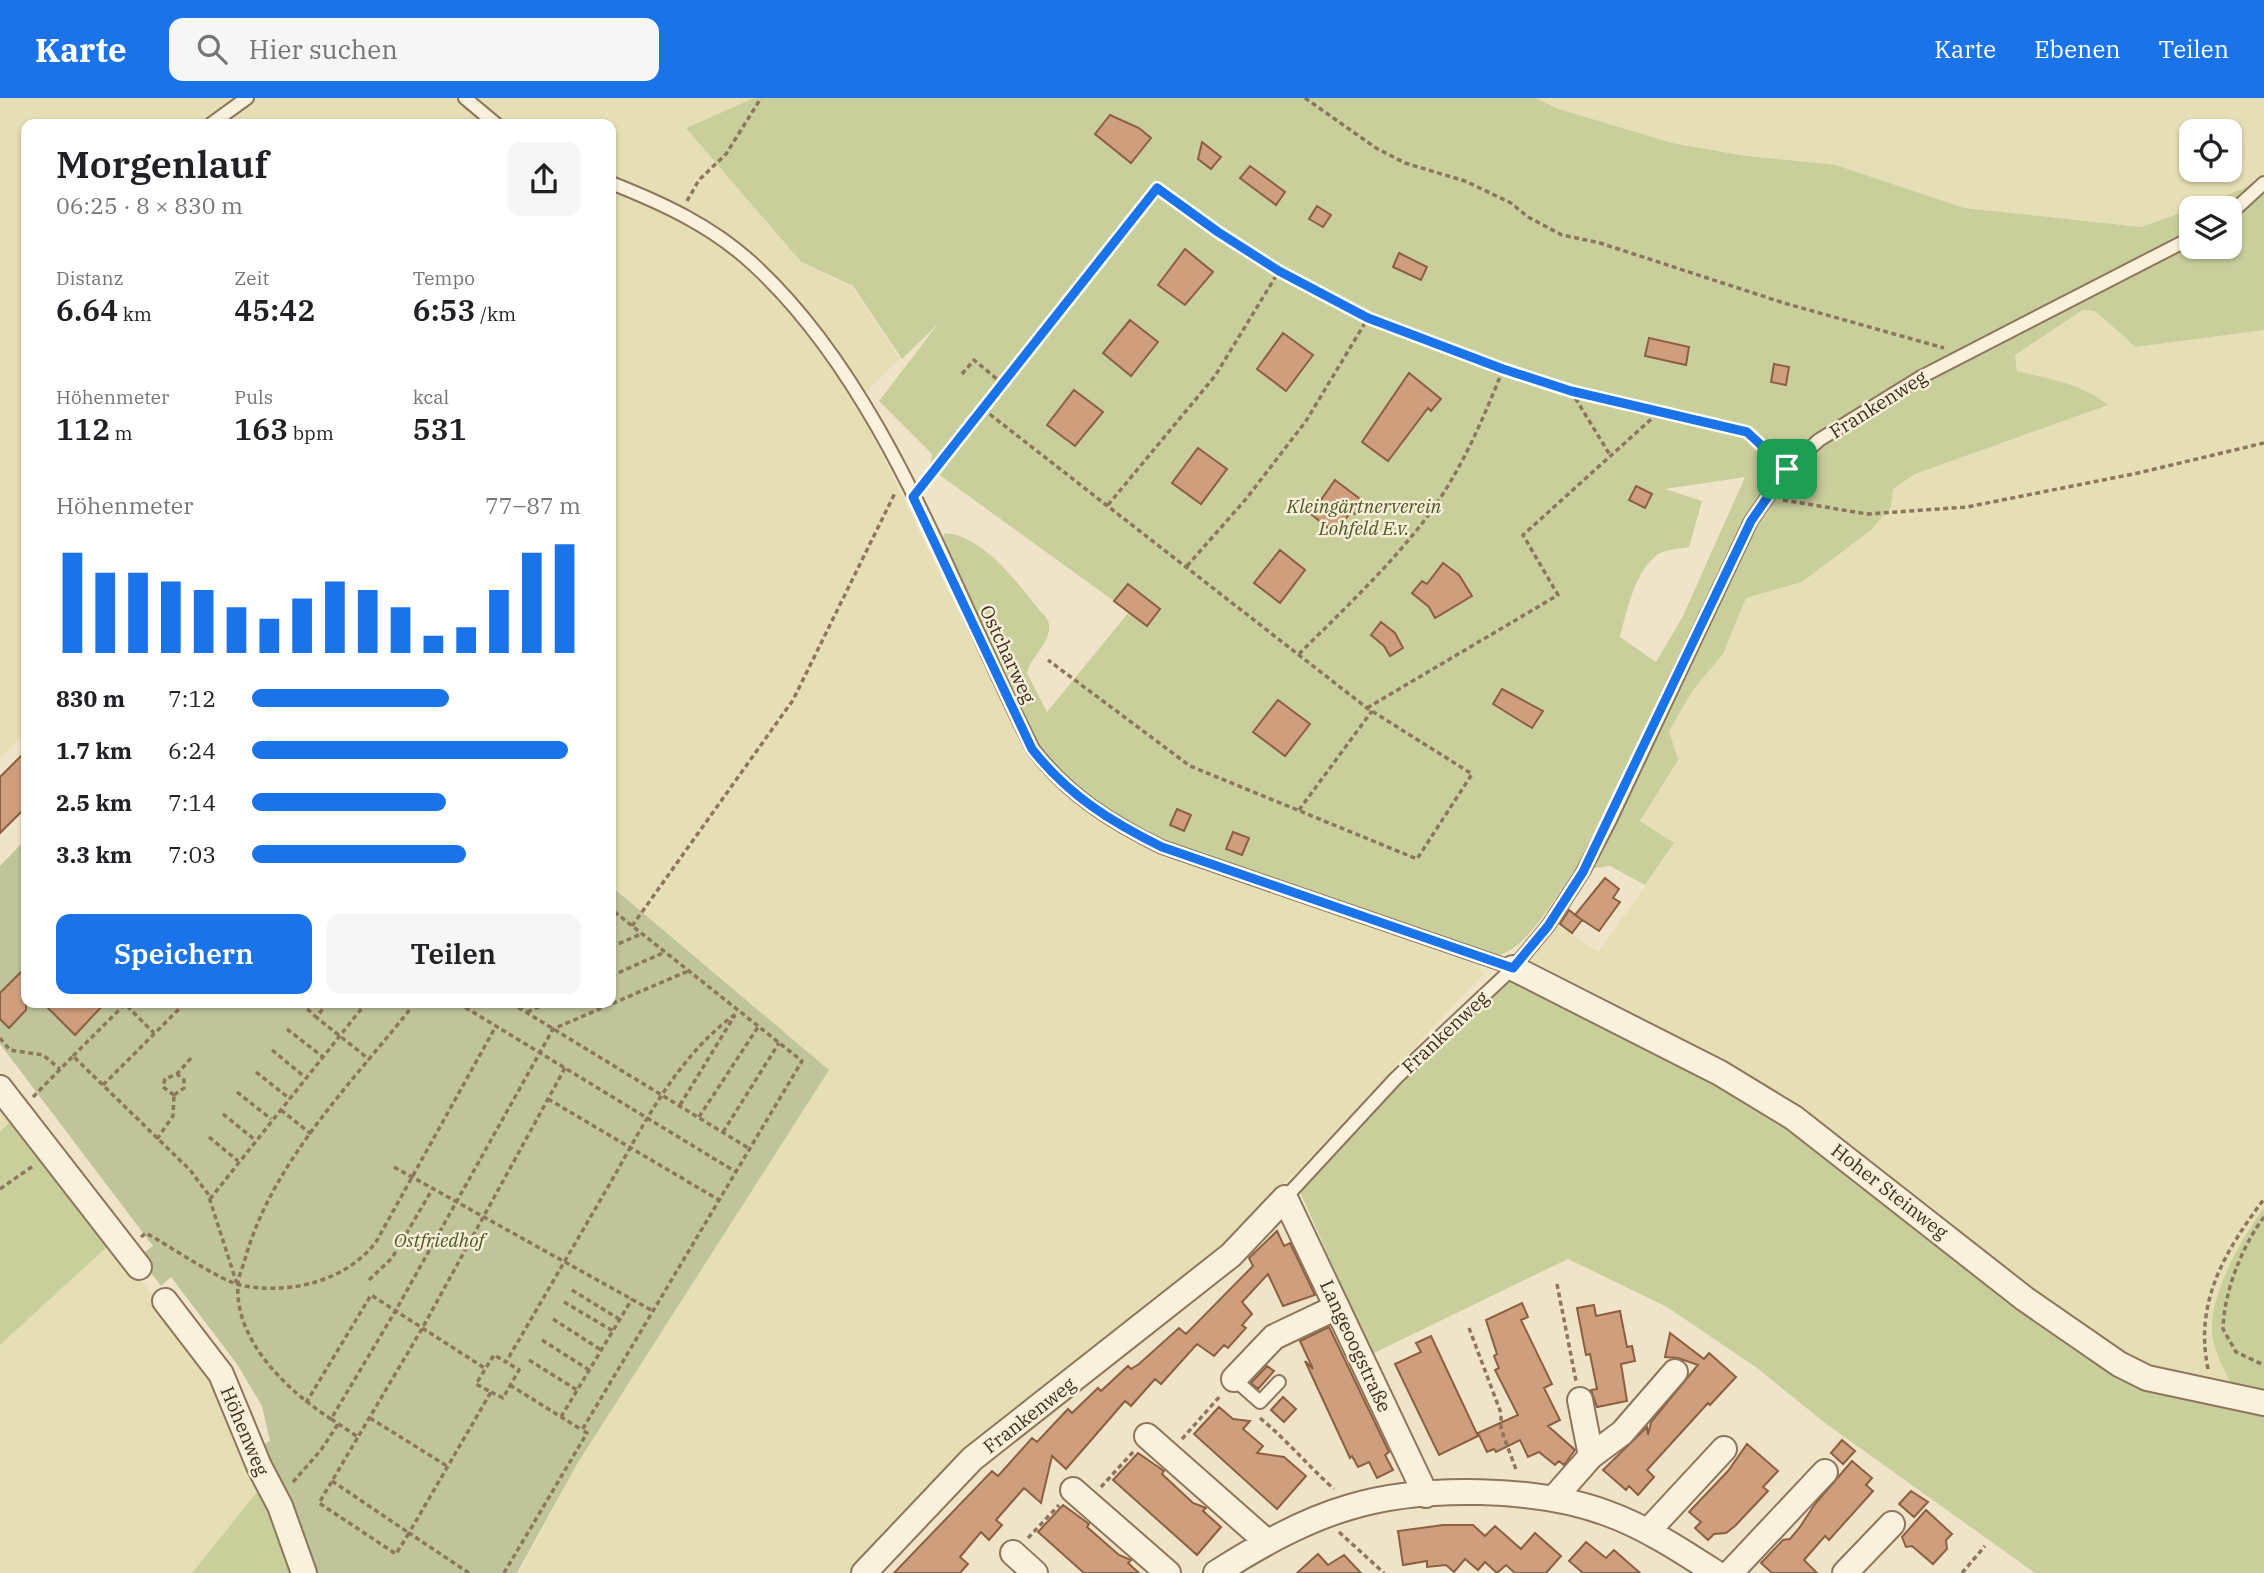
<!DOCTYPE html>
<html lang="de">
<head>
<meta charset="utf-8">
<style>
  body { margin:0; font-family:"IBM Plex Serif",serif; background:#f6f6f6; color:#202124; height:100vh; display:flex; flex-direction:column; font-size:26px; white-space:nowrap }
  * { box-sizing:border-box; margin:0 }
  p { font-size:23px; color:#757577 }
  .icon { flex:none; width:38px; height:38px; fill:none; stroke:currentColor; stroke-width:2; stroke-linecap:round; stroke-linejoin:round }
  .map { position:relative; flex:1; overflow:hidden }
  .panel { position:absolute; left:21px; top:21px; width:595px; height:889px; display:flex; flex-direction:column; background:#fff; border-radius:14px; box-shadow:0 2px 5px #0004 }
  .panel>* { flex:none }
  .buttons { position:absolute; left:2179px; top:21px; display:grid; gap:14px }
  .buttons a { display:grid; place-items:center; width:63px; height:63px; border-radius:14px; background:#fff; box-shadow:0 2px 5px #0004; font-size:35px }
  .pin { position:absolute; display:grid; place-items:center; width:60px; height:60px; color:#fff; margin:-30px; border-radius:14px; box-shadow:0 4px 10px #0006 }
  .round { display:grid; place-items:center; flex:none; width:74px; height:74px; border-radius:14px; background:#f6f6f6 }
  .headline { display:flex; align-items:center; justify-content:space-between; height:119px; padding:0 35px }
  h1 { font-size:38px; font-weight:600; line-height:52px }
  .stats { display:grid; grid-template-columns:repeat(3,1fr); gap:10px; height:119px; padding:7px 35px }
  .stats div { display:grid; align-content:center }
  .stats b { font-size:30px; font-weight:600 }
  .stats small { font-size:19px; font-weight:400 }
  .stats p { font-size:19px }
  .chart { height:196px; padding:14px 35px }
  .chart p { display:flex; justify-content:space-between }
  .chart svg { width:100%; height:126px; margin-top:7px; stroke:#1a73e8; stroke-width:6 }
  .button { display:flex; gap:14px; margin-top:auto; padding:14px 35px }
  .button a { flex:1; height:80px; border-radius:14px; background:#1a73e8; color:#fff; font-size:28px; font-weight:600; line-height:80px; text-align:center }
  .button a+a { background:#f6f6f6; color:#202124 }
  ul { padding:0 35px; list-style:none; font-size:23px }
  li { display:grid; grid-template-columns:112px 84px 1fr; align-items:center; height:52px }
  li i { height:18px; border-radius:9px; background:#1a73e8 }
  header { display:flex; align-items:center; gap:42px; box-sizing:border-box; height:98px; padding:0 35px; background:#1a73e8; color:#fff }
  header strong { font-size:33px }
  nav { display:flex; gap:38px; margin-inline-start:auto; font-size:24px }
  .search { width:490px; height:63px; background:#f6f6f6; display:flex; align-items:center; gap:18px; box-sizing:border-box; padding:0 24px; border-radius:14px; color:#757577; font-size:26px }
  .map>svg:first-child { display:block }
  .farmland { fill:#e6deb5; fill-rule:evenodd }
  .green { fill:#c9cf9b; fill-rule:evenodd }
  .cemetery { fill:#bfc49a }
  .building { fill:#cf9f7d; stroke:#8d5f41; stroke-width:2 }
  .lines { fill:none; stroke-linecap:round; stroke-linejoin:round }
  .lane-casing { stroke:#8d765c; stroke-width:16 }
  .street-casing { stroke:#8d765c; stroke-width:28 }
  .path { stroke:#8d765c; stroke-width:3.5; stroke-dasharray:5 3.5; stroke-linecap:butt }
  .lane { stroke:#faf1dc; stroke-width:12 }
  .street { stroke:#faf1dc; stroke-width:24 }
  .route-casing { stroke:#fff; stroke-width:14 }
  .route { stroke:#1a73e8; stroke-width:9 }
  .labels { text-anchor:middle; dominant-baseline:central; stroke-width:5; stroke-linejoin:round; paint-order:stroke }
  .street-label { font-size:19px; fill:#3d2e20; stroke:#f7eed8 }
  .park-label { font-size:19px; font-style:italic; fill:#4d5a26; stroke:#f7eed8 }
</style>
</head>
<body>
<header>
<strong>Karte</strong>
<div class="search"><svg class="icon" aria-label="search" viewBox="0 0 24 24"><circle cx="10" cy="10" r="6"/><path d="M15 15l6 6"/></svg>Hier suchen</div>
<nav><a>Karte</a><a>Ebenen</a><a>Teilen</a></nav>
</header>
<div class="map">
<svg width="2264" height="1475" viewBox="0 0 2264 1475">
  <rect width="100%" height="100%" fill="#f0e4c8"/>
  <path class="farmland" d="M 0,0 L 754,0 L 686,30 L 801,165 L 852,189 L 900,261 L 856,303 L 1026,652 L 1049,682 L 1077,708 L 1160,753 L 1478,866 L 1483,877 L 1299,1071 L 1207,1160 L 966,1355 L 852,1475 L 519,1475 L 577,1366 L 828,972 L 611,788 L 611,26 L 26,26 L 26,634 L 0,660 Z
    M 1535,0 L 2264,0 L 2264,89 L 2249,88 L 2141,129 L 1964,110 L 1836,67 L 1740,57 L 1672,45 L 1559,11 ZM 2191,33 L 2230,33 L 2230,72 L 2191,72 Z
    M 2083,212 L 2095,213 L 2137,249 L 2264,232 L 2264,1110 L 2248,1131 L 2221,1190 L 2216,1253 L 2231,1285 L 2150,1268 L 2104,1249 L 1521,871 L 1554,826 L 1599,854 L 1674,746 L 1640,723 L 1677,662 L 1669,633 L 1693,592 L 1723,556 L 1746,500 L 1802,484 L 1891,409 L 1893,391 L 1915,376 L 2108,307 L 2064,285 L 2017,273 L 2015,258 Z
    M 0,1001 L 216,1279 L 261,1389 L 192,1475 L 0,1475 Z"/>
  <path class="green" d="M 754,0 L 1535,0 L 1559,11 L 1672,45 L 1740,57 L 1836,67 L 1964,110 L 2141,129 L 2191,111 L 2191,149 L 2230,149 L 2230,110 L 2194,110 L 2249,88 L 2264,89 L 2264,232 L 2136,249 L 2095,213 L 2083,212 L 2015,257 L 2017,273 C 2049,281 2082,286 2108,307 L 1915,376 L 1893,391 L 1891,409 L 1870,433 L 1802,484 L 1746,500 L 1723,556 L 1693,592 L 1669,633 L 1678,662 L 1640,723 L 1674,745 L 1645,787 L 1610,768 L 1574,773 C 1555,799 1527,853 1495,858 L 1257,779 L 1176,747 L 1094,705 L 1057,671 L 1031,634 L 941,442 L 945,435 C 983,438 1015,482 1037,509 C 1042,516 1048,518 1049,527 C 1051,545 1031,558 1027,575 L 1047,614 L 1129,514 L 930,370 L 932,356 L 879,303 L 938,226 L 902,261 L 853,188 L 801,164 L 686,30 ZM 1745,379 L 1683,518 L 1656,564 L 1620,539 C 1627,513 1634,475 1657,457 C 1665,451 1679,451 1689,449 L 1702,403 L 1665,391 Z
    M 1521,871 L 1654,935 L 2104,1249 L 2150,1268 L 2230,1284 C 2222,1267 2211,1248 2212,1228 C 2212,1193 2243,1137 2264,1110 L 2264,1475 L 2035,1475 L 1825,1325 L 1757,1270 L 1667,1209 L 1568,1161 L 1372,1256 L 1300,1094 L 1400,984 Z
    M 15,1019 L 112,1144 L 0,1247 L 0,1034 Z
    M 261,1389 L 293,1475 L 192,1475 Z"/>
  <path class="cemetery" d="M 26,741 L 26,905 L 611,905 L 611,788 L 829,972 L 577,1366 L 517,1475 L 312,1475 L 259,1348 L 270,1343 L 262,1308 L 237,1266 L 171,1179 L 161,1188 L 139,1159 L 153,1148 L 0,946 L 0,768 Z"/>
  <path class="building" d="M 1110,17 L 1139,30 L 1151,40 L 1131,65 L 1095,36 Z
    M 1202,44 L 1221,59 L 1211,71 L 1198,61 Z
    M 1250,68 L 1285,94 L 1276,107 L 1240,80 Z
    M 1317,108 L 1331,117 L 1323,129 L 1309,121 Z
    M 1185,151 L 1213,174 L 1185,207 L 1158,187 Z
    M 1399,155 L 1427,169 L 1421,182 L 1393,169 Z
    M 1130,222 L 1158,244 L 1131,278 L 1103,255 Z
    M 1283,235 L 1313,257 L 1286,293 L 1257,271 Z
    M 1649,240 L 1689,249 L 1686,267 L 1645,258 Z
    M 1774,266 L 1789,269 L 1786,287 L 1771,284 Z
    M 1409,275 L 1441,301 L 1431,313 L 1428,310 L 1388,363 L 1362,344 Z
    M 1074,292 L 1103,314 L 1075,348 L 1047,327 Z
    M 1198,350 L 1227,371 L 1201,406 L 1172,385 Z
    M 1335,382 L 1364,404 L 1355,416 L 1351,414 L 1334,435 L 1311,416 Z
    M 1636,388 L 1652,396 L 1645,410 L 1629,402 Z
    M 1280,452 L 1305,472 L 1280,505 L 1254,485 Z
    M 1443,465 L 1459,477 L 1472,498 L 1435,520 L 1429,509 L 1412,495 L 1422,483 L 1427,486 Z
    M 1128,486 L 1160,511 L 1147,528 L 1114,503 Z
    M 1381,524 L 1395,535 L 1403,550 L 1390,558 L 1384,548 L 1371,537 Z
    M 1502,591 L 1543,613 L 1532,630 L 1493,606 Z
    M 1278,602 L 1310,626 L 1285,658 L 1253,634 Z
    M 26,653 L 26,709 L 0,735 L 0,679 Z
    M 1177,711 L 1191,717 L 1184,733 L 1170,727 Z
    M 1233,734 L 1249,740 L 1242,757 L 1226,751 Z
    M 1605,780 L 1619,791 L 1613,800 L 1620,804 L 1599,833 L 1575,817 Z
    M 1569,812 L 1582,822 L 1572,835 L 1560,826 Z
    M 26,869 L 26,912 L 9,930 L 0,921 L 0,895 Z
    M 43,905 L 105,905 L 75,937 Z
    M 1277,1133 L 1284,1148 L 1290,1145 L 1315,1197 L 1283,1208 L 1268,1176 L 1242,1204 L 1252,1216 L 1242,1227 L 1246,1230 L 1228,1250 L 1224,1247 L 1214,1258 L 1197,1246 L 1161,1286 L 1155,1281 L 1131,1308 L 1125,1303 L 1066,1371 L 1052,1358 L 1041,1405 L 1024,1390 L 996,1422 L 1002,1427 L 989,1442 L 981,1434 L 960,1459 L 968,1466 L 960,1475 L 894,1475 L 992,1373 L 998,1378 L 1032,1340 L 1037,1344 L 1068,1311 L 1072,1315 L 1098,1290 L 1101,1293 L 1128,1268 L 1131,1271 L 1139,1266 L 1179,1230 L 1186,1236 L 1253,1168 L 1249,1160 Z
    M 1522,1205 L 1528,1219 L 1521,1222 L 1552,1286 L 1544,1290 L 1560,1322 L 1548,1328 L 1575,1352 L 1564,1367 L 1559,1363 L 1555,1367 L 1539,1354 L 1528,1359 L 1520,1342 L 1496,1354 L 1494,1351 L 1487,1354 L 1478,1335 L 1518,1317 L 1495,1272 L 1499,1270 L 1494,1258 L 1497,1256 L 1486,1222 Z
    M 1594,1207 L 1596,1218 L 1620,1213 L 1627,1249 L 1632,1248 L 1635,1263 L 1621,1266 L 1627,1303 L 1597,1309 L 1591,1292 L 1597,1291 L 1590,1256 L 1586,1257 L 1577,1210 Z
    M 1329,1229 L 1389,1354 L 1385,1357 L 1393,1372 L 1377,1380 L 1369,1364 L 1358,1369 L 1352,1358 L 1350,1360 L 1305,1263 L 1313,1271 L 1300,1243 Z
    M 1670,1235 L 1704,1261 L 1709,1255 L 1736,1279 L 1710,1307 L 1708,1305 L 1647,1372 L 1654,1379 L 1638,1397 L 1629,1388 L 1626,1392 L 1603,1372 L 1647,1329 L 1648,1337 L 1651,1324 L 1698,1267 L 1678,1260 L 1665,1259 Z
    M 1431,1238 L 1478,1338 L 1439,1357 L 1395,1266 L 1421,1254 L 1416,1245 Z
    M 1267,1268 L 1274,1273 L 1258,1291 L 1251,1285 Z
    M 1283,1299 L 1296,1311 L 1284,1324 L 1271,1312 Z
    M 1219,1309 L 1233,1321 L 1250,1323 L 1243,1331 L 1263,1348 L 1257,1355 L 1284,1359 L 1306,1378 L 1277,1411 L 1194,1336 Z
    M 1842,1342 L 1855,1353 L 1843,1366 L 1831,1355 Z
    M 1747,1346 L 1778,1373 L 1763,1389 L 1768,1393 L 1735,1428 L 1726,1435 L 1714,1436 L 1708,1442 L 1695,1430 L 1701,1424 L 1689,1414 L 1728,1373 Z
    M 1138,1355 L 1164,1373 L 1162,1376 L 1193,1405 L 1206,1410 L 1203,1413 L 1221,1429 L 1197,1457 L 1113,1382 Z
    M 1852,1363 L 1872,1380 L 1866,1387 L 1873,1393 L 1829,1442 L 1825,1438 L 1804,1462 L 1817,1475 L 1772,1475 L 1761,1465 L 1783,1442 L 1790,1441 L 1800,1429 L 1815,1406 Z
    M 1911,1393 L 1928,1404 L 1914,1419 L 1899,1406 Z
    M 1063,1407 L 1089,1426 L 1087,1429 L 1119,1457 L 1131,1462 L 1128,1465 L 1139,1475 L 1084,1475 L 1038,1434 Z
    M 1926,1412 L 1952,1436 L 1946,1442 L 1947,1451 L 1933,1466 L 1912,1448 L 1906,1449 L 1902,1439 Z
    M 1443,1427 L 1473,1427 L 1485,1438 L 1495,1428 L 1521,1451 L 1535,1435 L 1561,1458 L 1546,1475 L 1515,1475 L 1506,1467 L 1497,1475 L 1485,1464 L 1478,1472 L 1465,1461 L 1454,1474 L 1446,1467 L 1427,1469 L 1427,1463 L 1403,1467 L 1398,1433 Z
    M 1586,1444 L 1606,1460 L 1614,1452 L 1640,1475 L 1583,1475 L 1569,1463 Z
    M 1318,1456 L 1328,1467 L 1344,1457 L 1361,1475 L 1297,1475 Z"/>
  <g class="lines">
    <g class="lane-casing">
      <path id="lane" d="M 465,0 L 496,26
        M 211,26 L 247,0
        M 611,85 C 662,105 712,128 753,166 C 886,288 952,492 1033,651 C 1068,697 1111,724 1162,749 L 1513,870
        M 2230,116 L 2264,85
        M 1285,1100 L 1396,980 L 1513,870 L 1548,828 L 1583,774 L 1610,722 L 1751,423 L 1787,371 L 1819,342 L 1921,279 L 2191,140
        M 1234,1281 L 1260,1304 L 1279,1284"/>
    </g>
    <g class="street-casing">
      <path id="street" d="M 1513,870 L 1720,975 L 1794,1020 L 2025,1201 L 2119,1266 L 2147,1280 L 2264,1305
        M 0,990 L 139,1169
        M 165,1203 L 221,1276 L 259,1368 L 280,1408 L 304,1475
        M 1234,1281 L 1274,1239 L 1337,1209
        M 1580,1302 L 1591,1358
        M 1147,1338 L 1266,1443
        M 1073,1392 L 1168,1475
        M 1554,1400 L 1591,1358 L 1622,1335 L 1675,1274
        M 1648,1433 L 1724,1351
        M 1013,1455 L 1035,1475
        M 864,1475 L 972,1361 L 1231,1157 L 1285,1100 L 1426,1397
        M 1216,1475 C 1259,1448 1302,1423 1350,1409 C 1422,1387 1539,1389 1609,1416 C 1647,1430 1682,1453 1716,1475
        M 1730,1475 L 1825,1374
        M 1845,1475 L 1892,1426"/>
    </g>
    <path class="path" d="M 1305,0 L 1376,50 L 1405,65 L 1465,83 L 1511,105 L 1528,119 L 1562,137 L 1600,145 L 1784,205 L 1944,250
      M 687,103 L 699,82 L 726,56 L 761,0
      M 962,276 L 974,262 L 1003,286
      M 1571,293 L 1610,357
      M 983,311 L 1367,610 L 1472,676 L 1417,761 L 1190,668 L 1048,562
      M 925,383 L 1157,90 L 1218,134 L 1279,173 L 1368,220 L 1503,271 L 1571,293 L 1747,334 L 1777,361
      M 1783,402 L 1867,416 L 1967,409 L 2138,375 L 2264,345
      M 1108,407 L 1215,278 L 1279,173
      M 1187,468 L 1246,401 L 1306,323 L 1368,220
      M 1299,556 C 1343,512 1390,468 1427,419 C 1460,375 1483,322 1503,271
      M 1367,610 L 1558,497 L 1523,437 L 1658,315
      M 1299,712 L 1372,613
      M 632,828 L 793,602 L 895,395
      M 611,849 L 641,836
      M 611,878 L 665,854
      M 301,905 L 316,919
      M 328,905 L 316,919 L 370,962
      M 458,905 L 736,1074
      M 511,905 L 750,1051
      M 527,914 L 548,905
      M 287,931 L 323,959
      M 0,940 L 10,952 L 43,957 L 60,971
      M 272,952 L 306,980
      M 73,958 L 125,906 L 154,935
      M 565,970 L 423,1229 L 358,1339 L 331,1321 L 396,1212 L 553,931 L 688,873
      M 256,974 L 290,1001
      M 103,987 L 185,905
      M 237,994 L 271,1021
      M 174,997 L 163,989 L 165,981 L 177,976 L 192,959
      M 174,997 L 184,990 L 184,982 L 177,976
      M 33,999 L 73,958 L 190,1072 L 208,1096 L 237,1186
      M 548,1001 L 719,1102
      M 680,1007 L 735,917
      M 281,1012 L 311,1036
      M 223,1016 L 255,1042
      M 699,1019 L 758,929
      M 723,1034 L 779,945
      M 209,1039 L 238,1063
      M 157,1041 L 173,1018 L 174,997
      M 394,1069 L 653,1213
      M 0,1091 L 33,1068
      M 210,1101 L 366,905
      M 2264,1119 C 2242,1148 2224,1194 2223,1231 L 2236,1254 L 2264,1267
      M 141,1139 L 146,1135 C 166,1146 221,1183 240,1187 C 289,1197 345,1184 376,1144 L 496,928
      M 369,1182 L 392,1160 L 433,1090
      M 1557,1186 L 1576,1283
      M 572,1192 L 619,1221
      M 564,1204 L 613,1233
      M 553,1221 L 601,1252
      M 1469,1230 L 1501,1315 L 1501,1331 L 1517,1374
      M 542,1242 L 589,1272
      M 529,1262 L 577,1292
      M 2208,1271 C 2194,1204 2225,1153 2264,1101
      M 510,1287 L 582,1332
      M 491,1294 L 503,1300 L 519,1272 L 506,1264
      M 306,1305 L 371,1197 L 486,1271
      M 561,1319 L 632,1201
      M 370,1320 L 447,1368
      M 1260,1320 C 1288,1343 1307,1367 1334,1391
      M 331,1321 C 288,1293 234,1243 238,1186 C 238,1178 243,1169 245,1161 C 273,1062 353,984 415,905
      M 1182,1341 L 1221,1297
      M 332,1383 L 409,1435 L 396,1456 L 319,1405 L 358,1339
      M 293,1384 L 321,1352 L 338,1326
      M 1101,1389 L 1134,1353
      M 1339,1434 L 1384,1475
      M 1028,1440 L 1059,1407
      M 469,1475 L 409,1435 L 491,1294 L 476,1286 L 494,1257 L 506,1264 C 540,1206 574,1147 608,1089 C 644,1026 677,958 737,915
      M 504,1475 L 587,1335 L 582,1332 L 802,963 L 611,811
      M 1962,1475 L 1985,1448"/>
    <use href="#lane" class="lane"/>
    <use href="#street" class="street"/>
  </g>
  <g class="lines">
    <g class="route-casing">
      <path id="route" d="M 1157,90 L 1218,134 L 1279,173 L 1368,220 L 1503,271 L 1571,293 L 1747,334 L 1787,371 L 1751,423 L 1583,774 L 1548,828 L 1513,870 L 1162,749 C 1111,724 1068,697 1032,651 L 913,399 Z"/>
    </g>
    <use href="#route" class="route"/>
  </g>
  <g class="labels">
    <g class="street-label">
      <text transform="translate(1878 306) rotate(-32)">Frankenweg</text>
      <text transform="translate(1008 556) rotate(65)">Ostcharweg</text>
      <text transform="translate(1445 934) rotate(-43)">Frankenweg</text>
      <text transform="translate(1890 1093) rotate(38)">Hoher Steinweg</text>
      <text transform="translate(1356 1248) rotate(65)">Langeoogstraße</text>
      <text transform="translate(1029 1317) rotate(-38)">Frankenweg</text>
      <text transform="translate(245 1333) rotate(67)">Höhenweg</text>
    </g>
    <g class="park-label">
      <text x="1364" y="408">Kleingärtnerverein<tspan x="1364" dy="22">Lohfeld E.v.</tspan></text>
      <text x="439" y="1142">Ostfriedhof</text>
    </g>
  </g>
</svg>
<div class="buttons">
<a><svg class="icon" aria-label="locate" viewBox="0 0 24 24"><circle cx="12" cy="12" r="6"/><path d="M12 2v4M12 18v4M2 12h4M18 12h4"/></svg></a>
<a><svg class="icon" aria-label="layers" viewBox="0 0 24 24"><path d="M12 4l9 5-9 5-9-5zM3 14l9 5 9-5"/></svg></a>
</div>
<div class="pin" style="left:1787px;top:371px;background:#1e9e55"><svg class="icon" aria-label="arrive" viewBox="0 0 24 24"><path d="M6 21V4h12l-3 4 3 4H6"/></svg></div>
<section class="panel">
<div class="headline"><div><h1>Morgenlauf</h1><p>06:25 · 8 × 830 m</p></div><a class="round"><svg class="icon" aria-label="share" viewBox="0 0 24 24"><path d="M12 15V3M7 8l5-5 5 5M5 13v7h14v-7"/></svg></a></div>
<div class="stats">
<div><p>Distanz</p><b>6.64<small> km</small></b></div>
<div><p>Zeit</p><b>45:42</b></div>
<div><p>Tempo</p><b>6:53<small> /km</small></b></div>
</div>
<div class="stats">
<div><p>Höhenmeter</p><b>112<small> m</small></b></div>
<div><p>Puls</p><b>163<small> bpm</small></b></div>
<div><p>kcal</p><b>531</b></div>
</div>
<div class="chart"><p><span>Höhenmeter</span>77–87 m</p>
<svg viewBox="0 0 160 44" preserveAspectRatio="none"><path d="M5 44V9M15 44V16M25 44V16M35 44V19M45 44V22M55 44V28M65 44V32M75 44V25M85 44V19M95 44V22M105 44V28M115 44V38M125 44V35M135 44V22M145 44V9M155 44V6"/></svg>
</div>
<ul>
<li><b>830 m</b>7:12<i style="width:60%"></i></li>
<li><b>1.7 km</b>6:24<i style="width:96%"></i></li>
<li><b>2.5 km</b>7:14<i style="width:59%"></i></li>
<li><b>3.3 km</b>7:03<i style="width:65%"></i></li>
</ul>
<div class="button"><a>Speichern</a><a>Teilen</a></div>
</section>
</div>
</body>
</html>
